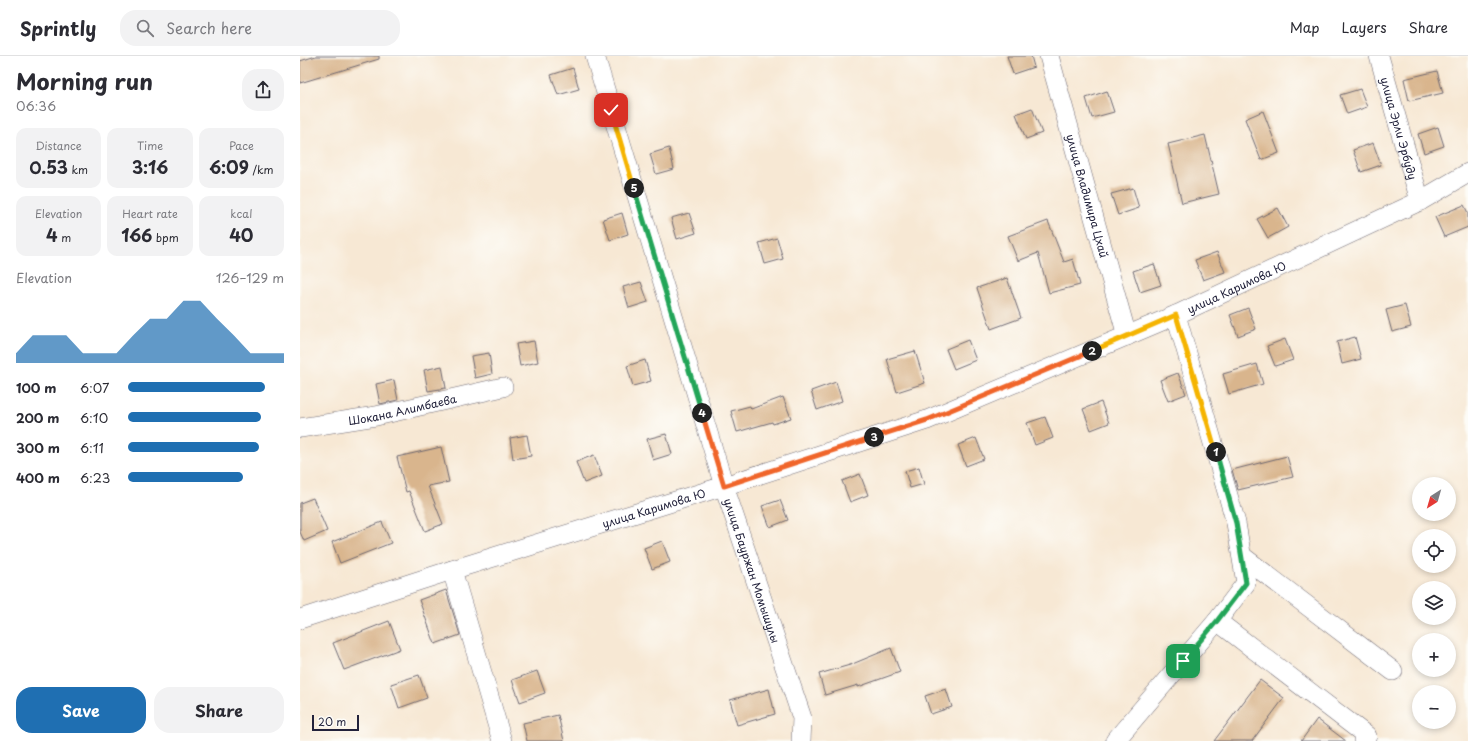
<!DOCTYPE html>
<html lang="en">
<head>
<meta charset="utf-8">
<style>
  body { margin:0; font-family:"Playpen Sans",sans-serif; background:#f2f2f3; color:#2b2b33; height:100vh; display:flex; flex-direction:column; font-size:15px; white-space:nowrap }
  * { box-sizing:border-box; margin:0 }
  p { font-size:13px; color:#7c7c81 }
  .icon { flex:none; width:22px; height:22px; fill:none; stroke:currentColor; stroke-width:2; stroke-linecap:round; stroke-linejoin:round }
  .map { position:relative; flex:1; overflow:hidden }
  .sheet { display:flex; flex-direction:column; background:#fff; width:300px }
  .sheet>* { flex:none }
  .needle { width:26px; rotate:217deg }
  .controls { position:absolute; left:1112px; top:421px; display:grid; gap:8px }
  .controls a { display:grid; place-items:center; width:44px; height:44px; border-radius:50%; background:#fff; box-shadow:0 2px 6px #0003; font-size:20px }
  .scale { position:absolute; left:12px; bottom:10px; width:47px; box-sizing:border-box; padding-left:4px; border:2px solid #22223b; border-top:0; font-size:11px; line-height:14px; white-space:nowrap; color:#22223b; -webkit-text-stroke:3px #fdfcf7; paint-order:stroke }
  .pin { position:absolute; display:grid; place-items:center; width:34px; height:34px; color:#fff; margin:-17px; border-radius:8px; box-shadow:0 2px 6px #0006 }
  .km { position:absolute; width:20px; height:20px; margin:-10px; border-radius:50%; background:#222; color:#fff; font-size:11px; line-height:20px; text-align:center }
  .round { display:grid; place-items:center; flex:none; width:42px; height:42px; border-radius:16px; background:#f2f2f3 }
  .summary { display:flex; align-items:center; justify-content:space-between; height:68px; padding:0 16px }
  h1 { font-size:22px; font-weight:700; line-height:30px }
  .stats { display:grid; grid-template-columns:repeat(3,1fr); gap:6px; height:68px; padding:4px 16px }
  .stats div { display:grid; align-content:center; border-radius:10px; background:#f2f2f3; text-align:center }
  .stats b { font-size:17px; font-weight:700 }
  .stats small { font-size:11px; font-weight:400 }
  .stats p { font-size:11px }
  .chart { height:112px; padding:8px 16px }
  .chart p { display:flex; justify-content:space-between }
  .chart svg { width:100%; height:72px; margin-top:4px; fill:#1f6fb2; opacity:.7 }
  .primary-button { display:flex; gap:8px; margin-top:auto; padding:8px 16px }
  .primary-button a { flex:1; height:46px; border-radius:16px; background:#1f6fb2; color:#fff; font-size:16px; font-weight:700; line-height:46px; text-align:center }
  .primary-button a+a { background:#f2f2f3; color:#2b2b33 }
  ul { padding:0 16px; list-style:none; font-size:13px }
  li { display:grid; grid-template-columns:64px 48px 1fr; align-items:center; height:30px }
  li i { height:10px; border-radius:5px; background:#1f6fb2 }
  header { display:flex; align-items:center; gap:24px; box-sizing:border-box; height:56px; padding:0 20px; background:#fff; border-bottom:1px solid #e1e1e2 }
  header strong { font-size:19px }
  nav { display:flex; gap:22px; margin-inline-start:auto; font-size:14px }
  .search { width:280px; height:36px; background:#f2f2f3; display:flex; align-items:center; gap:10px; box-sizing:border-box; padding:0 14px; border-radius:16px; color:#7c7c81; font-size:15px }
  main { display:flex; flex:1; min-height:0 }
  .map>svg:first-child { display:block }
  .building { fill:#d9b58d }
  .lines { fill:none; stroke-linecap:round; stroke-linejoin:round }
  .minor-casing { stroke:#6d6771; stroke-width:20 }
  .minor { stroke:#fff; stroke-width:19 }
  .split-1-casing { stroke:#fff; stroke-width:8 }
  .split-2-casing { stroke:#fff; stroke-width:8 }
  .split-3-casing { stroke:#fff; stroke-width:8 }
  .split-4-casing { stroke:#fff; stroke-width:8 }
  .split-5-casing { stroke:#fff; stroke-width:8 }
  .split-6-casing { stroke:#fff; stroke-width:8 }
  .split-1 { stroke:#22a559; stroke-width:5 }
  .split-2 { stroke:#f5b400; stroke-width:5 }
  .split-3 { stroke:#f0652b; stroke-width:5 }
  .split-4 { stroke:#f0652b; stroke-width:5 }
  .split-5 { stroke:#22a559; stroke-width:5 }
  .split-6 { stroke:#f5b400; stroke-width:5 }
  .labels { text-anchor:middle; dominant-baseline:central; stroke-width:3.5; stroke-linejoin:round; paint-order:stroke }
  .street-label { font-size:11px; fill:#22223b; stroke:#fdfcf7 }
</style>
</head>
<body>
<header>
<strong>Sprintly</strong>
<div class="search"><svg class="icon" aria-label="search" viewBox="0 0 24 24"><circle cx="10" cy="10" r="6"/><path d="M15 15l6 6"/></svg>Search here</div>
<nav><a>Map</a><a>Layers</a><a>Share</a></nav>
</header>
<main>
<section class="sheet">
<div class="summary"><div><h1>Morning run</h1><p>06:36</p></div><a class="round"><svg class="icon" aria-label="share" viewBox="0 0 24 24"><path d="M12 15V3M7 8l5-5 5 5M5 13v7h14v-7"/></svg></a></div>
<div class="stats">
<div><p>Distance</p><b>0.53<small> km</small></b></div>
<div><p>Time</p><b>3:16</b></div>
<div><p>Pace</p><b>6:09<small> /km</small></b></div>
</div>
<div class="stats">
<div><p>Elevation</p><b>4<small> m</small></b></div>
<div><p>Heart rate</p><b>166<small> bpm</small></b></div>
<div><p>kcal</p><b>40</b></div>
</div>
<div class="chart"><p><span>Elevation</span>126–129 m</p>
<svg viewBox="0 0 160 44" preserveAspectRatio="none"><path d="M0 44V38L10 27L20 27L30 27L40 38L50 38L60 38L70 27L80 17L90 17L100 6L110 6L120 17L130 27L140 38L150 38L160 38V44z"/></svg>
</div>
<ul>
<li><b>100 m</b>6:07<i style="width:88%"></i></li>
<li><b>200 m</b>6:10<i style="width:85%"></i></li>
<li><b>300 m</b>6:11<i style="width:84%"></i></li>
<li><b>400 m</b>6:23<i style="width:74%"></i></li>
</ul>
<div class="primary-button"><a>Save</a><a>Share</a></div>
</section>
<div class="map">
<svg width="1168" height="685" viewBox="0 0 1168 685">
  <rect width="100%" height="100%" fill="#fdfcf7"/>
  <filter id="ink" filterUnits="userSpaceOnUse"><feTurbulence type="fractalNoise" baseFrequency=".025" numOctaves="2"/><feDisplacementMap in="SourceGraphic" scale="8" xChannelSelector="R" yChannelSelector="G"/><feConvolveMatrix kernelMatrix="1 2 1 2 8 2 1 2 1" color-interpolation-filters="sRGB"/></filter>
  <filter id="wash" filterUnits="userSpaceOnUse"><feTurbulence type="fractalNoise" baseFrequency=".012" numOctaves="4" result="noise"/><feDisplacementMap in="SourceGraphic" scale="16" xChannelSelector="R" yChannelSelector="G"/><feGaussianBlur stdDeviation="0.9" result="paint"/><feColorMatrix in="noise" values="0 0 0 0 0 0 0 0 0 0 0 0 0 0 0 0 0 1.4 0 .05"/><feComposite in="paint" operator="in"/></filter>
  <g filter="url(#wash)">
    <rect width="100%" height="100%" fill="#f7e8d4"/>
    <g id="blocks">
      <path class="building" d="M 16,0 L 79,0 L 79,3 L 0,27 L 0,5 Z
        M 707,0 L 731,0 L 734,11 L 713,18 Z
        M 273,12 L 279,33 L 258,39 L 251,19 Z
        M 1137,15 L 1143,37 L 1109,45 L 1104,23 Z
        M 1060,33 L 1067,51 L 1047,58 L 1040,39 Z
        M 807,35 L 814,56 L 792,62 L 786,42 Z
        M 732,52 L 742,77 L 726,83 L 716,58 Z
        M 963,55 L 979,97 L 961,104 L 945,63 Z
        M 1138,71 L 1144,90 L 1124,97 L 1118,78 Z
        M 905,79 L 919,138 L 882,147 L 868,88 Z
        M 1073,87 L 1081,109 L 1061,116 L 1053,94 Z
        M 369,92 L 374,113 L 356,118 L 350,98 Z
        M 833,132 L 839,152 L 818,159 L 811,138 Z
        M 1164,149 L 1168,157 L 1168,171 L 1144,181 L 1135,161 Z
        M 978,152 L 988,171 L 968,182 L 957,163 Z
        M 322,157 L 328,178 L 310,184 L 303,163 Z
        M 389,157 L 396,177 L 377,183 L 371,162 Z
        M 748,165 L 764,206 L 773,203 L 780,229 L 749,237 L 738,197 L 718,205 L 708,180 Z
        M 477,182 L 483,203 L 465,208 L 459,187 Z
        M 917,196 L 925,216 L 903,224 L 895,204 Z
        M 854,208 L 861,229 L 840,236 L 833,215 Z
        M 707,222 L 721,262 L 691,273 L 677,232 Z
        M 341,226 L 348,246 L 329,252 L 323,231 Z
        M 1105,249 L 1111,271 L 1092,276 L 1086,254 Z
        M 948,252 L 956,273 L 938,280 L 930,259 Z
        M 1055,281 L 1061,303 L 1042,308 L 1037,286 Z
        M 985,283 L 993,304 L 975,310 L 967,290 Z
        M 668,284 L 676,304 L 654,313 L 646,293 Z
        M 234,285 L 238,306 L 220,310 L 216,288 Z
        M 615,295 L 625,327 L 597,336 L 587,303 Z
        M 189,297 L 192,318 L 175,322 L 171,300 Z
        M 345,304 L 351,325 L 333,330 L 327,310 Z
        M 957,308 L 963,328 L 929,338 L 923,318 Z
        M 142,310 L 146,332 L 128,335 L 124,314 Z
        M 878,317 L 886,338 L 868,345 L 860,324 Z
        M 94,324 L 98,344 L 80,348 L 76,328 Z
        M 536,326 L 542,345 L 517,354 L 511,335 Z
        M 483,341 L 491,362 L 473,368 L 472,366 L 437,376 L 431,355 L 450,350 L 451,353 Z
        M 801,346 L 809,367 L 791,374 L 783,353 Z
        M 745,361 L 753,382 L 735,389 L 727,367 Z
        M 366,378 L 372,398 L 353,404 L 347,383 Z
        M 227,379 L 231,400 L 213,403 L 210,382 Z
        M 676,382 L 684,403 L 666,410 L 658,389 Z
        M 141,391 L 149,426 L 128,430 L 143,468 L 125,475 L 109,435 L 106,436 L 97,401 Z
        M 294,399 L 302,420 L 284,427 L 276,406 Z
        M 987,400 L 993,421 L 938,434 L 932,414 Z
        M 619,411 L 624,428 L 610,432 L 605,415 Z
        M 560,418 L 568,439 L 550,446 L 542,425 Z
        M 13,442 L 27,475 L 4,485 L 0,476 L 0,447 Z
        M 480,444 L 488,464 L 470,471 L 462,450 Z
        M 82,466 L 91,487 L 40,507 L 32,486 Z
        M 362,485 L 370,506 L 352,513 L 344,492 Z
        M 146,534 L 160,579 L 135,588 L 119,544 Z
        M 89,565 L 100,593 L 44,614 L 33,587 Z
        M 591,592 L 600,616 L 558,631 L 558,629 L 525,639 L 519,618 L 550,609 Z
        M 237,615 L 245,637 L 220,646 L 212,624 Z
        M 119,619 L 127,642 L 99,652 L 91,628 Z
        M 960,624 L 984,642 L 952,685 L 914,685 Z
        M 469,633 L 475,658 L 437,669 L 430,644 Z
        M 646,633 L 652,651 L 631,658 L 625,640 Z
        M 258,659 L 264,685 L 227,685 L 223,667 Z
        M 1017,663 L 1046,685 L 1001,685 Z"/>
    </g>
  </g>
  <g filter="url(#ink)">
    <use href="#blocks" fill-opacity="0" stroke="#6d6771" stroke-width="1"/>
    <g class="lines">
      <g class="minor-casing">
        <g id="minor">
          <path id="s1" d="M 295,0 L 424,430 L 502,662 L 501,685"/>
          <path id="s2" d="M 749,0 L 827,280"/>
          <path id="s3" d="M 1079,0 L 1120,145"/>
          <path id="s4" d="M 0,372 L 76,360 L 203,331"/>
          <path d="M 942,500 L 1093,615"/>
          <path id="s5" d="M 152,514 L 424,430 L 627,364 L 876,259 L 1120,145 L 1168,117"/>
          <path d="M 0,563 L 152,514 L 202,685"/>
          <path d="M 917,565 L 1067,680 L 1063,685"/>
          <path d="M 815,685 L 917,565 L 946,527 L 936,467 L 876,259"/>
        </g>
      </g>
      <use href="#minor" class="minor"/>
    </g>
  </g>
  <g class="lines" filter="url(#ink)">
    <g class="split-1-casing">
      <path id="split-1" d="M 883,605 L 917,565 L 946,527 L 936,467 L 916,396"/>
    </g>
    <g class="split-2-casing">
      <path id="split-2" d="M 792,295 L 876,259 L 916,396"/>
    </g>
    <g class="split-3-casing">
      <path id="split-3" d="M 574,381 L 627,364 L 792,295"/>
    </g>
    <g class="split-4-casing">
      <path id="split-4" d="M 402,357 L 424,430 L 574,381"/>
    </g>
    <g class="split-5-casing">
      <path id="split-5" d="M 334,132 L 402,357"/>
    </g>
    <g class="split-6-casing">
      <path id="split-6" d="M 311,54 L 334,132"/>
    </g>
    <use href="#split-1" class="split-1"/>
    <use href="#split-2" class="split-2"/>
    <use href="#split-3" class="split-3"/>
    <use href="#split-4" class="split-4"/>
    <use href="#split-5" class="split-5"/>
    <use href="#split-6" class="split-6"/>
  </g>
  <g class="labels">
    <g class="street-label">
      <text stroke="none"><textPath href="#s3" startOffset="75">улица Эрли Эрбуду</textPath></text>
      <text stroke="none"><textPath href="#s2" startOffset="145">улица Владимира Цхай</textPath></text>
      <text stroke="none"><textPath href="#s5" startOffset="835">улица Каримова Ю</textPath></text>
      <text stroke="none"><textPath href="#s4" startOffset="104">Шокана Алимбаева</textPath></text>
      <text stroke="none"><textPath href="#s5" startOffset="211">улица Каримова Ю</textPath></text>
      <text stroke="none"><textPath href="#s1" startOffset="538">улица Бауржан Момышулы</textPath></text>
    </g>
  </g>
</svg>
<div class="controls">
<a><svg class="needle" viewBox="-14 -14 28 28"><path d="M0-13l5 13h-10z" fill="#e53935"/><path d="M0 13l5-13h-10z" fill="#7c7c81"/></svg></a>
<a><svg class="icon" aria-label="locate" viewBox="0 0 24 24"><circle cx="12" cy="12" r="6"/><path d="M12 2v4M12 18v4M2 12h4M18 12h4"/></svg></a>
<a><svg class="icon" aria-label="layers" viewBox="0 0 24 24"><path d="M12 4l9 5-9 5-9-5zM3 14l9 5 9-5"/></svg></a>
<a>+</a>
<a>−</a>
</div>
<div class="scale">20 m</div>
<div class="pin" style="left:883px;top:605px;background:#1e9e55"><svg class="icon" aria-label="arrive" viewBox="0 0 24 24"><path d="M6 21V4h12l-3 4 3 4H6"/></svg></div>
<div class="pin" style="left:311px;top:54px;background:#d93025"><svg class="icon" aria-label="check" viewBox="0 0 24 24"><path d="M5 12l5 5 9-10"/></svg></div>
<b class="km" style="left:916px;top:396px">1</b>
<b class="km" style="left:792px;top:295px">2</b>
<b class="km" style="left:574px;top:381px">3</b>
<b class="km" style="left:402px;top:357px">4</b>
<b class="km" style="left:334px;top:132px">5</b>
</div>
</main>
</body>
</html>
